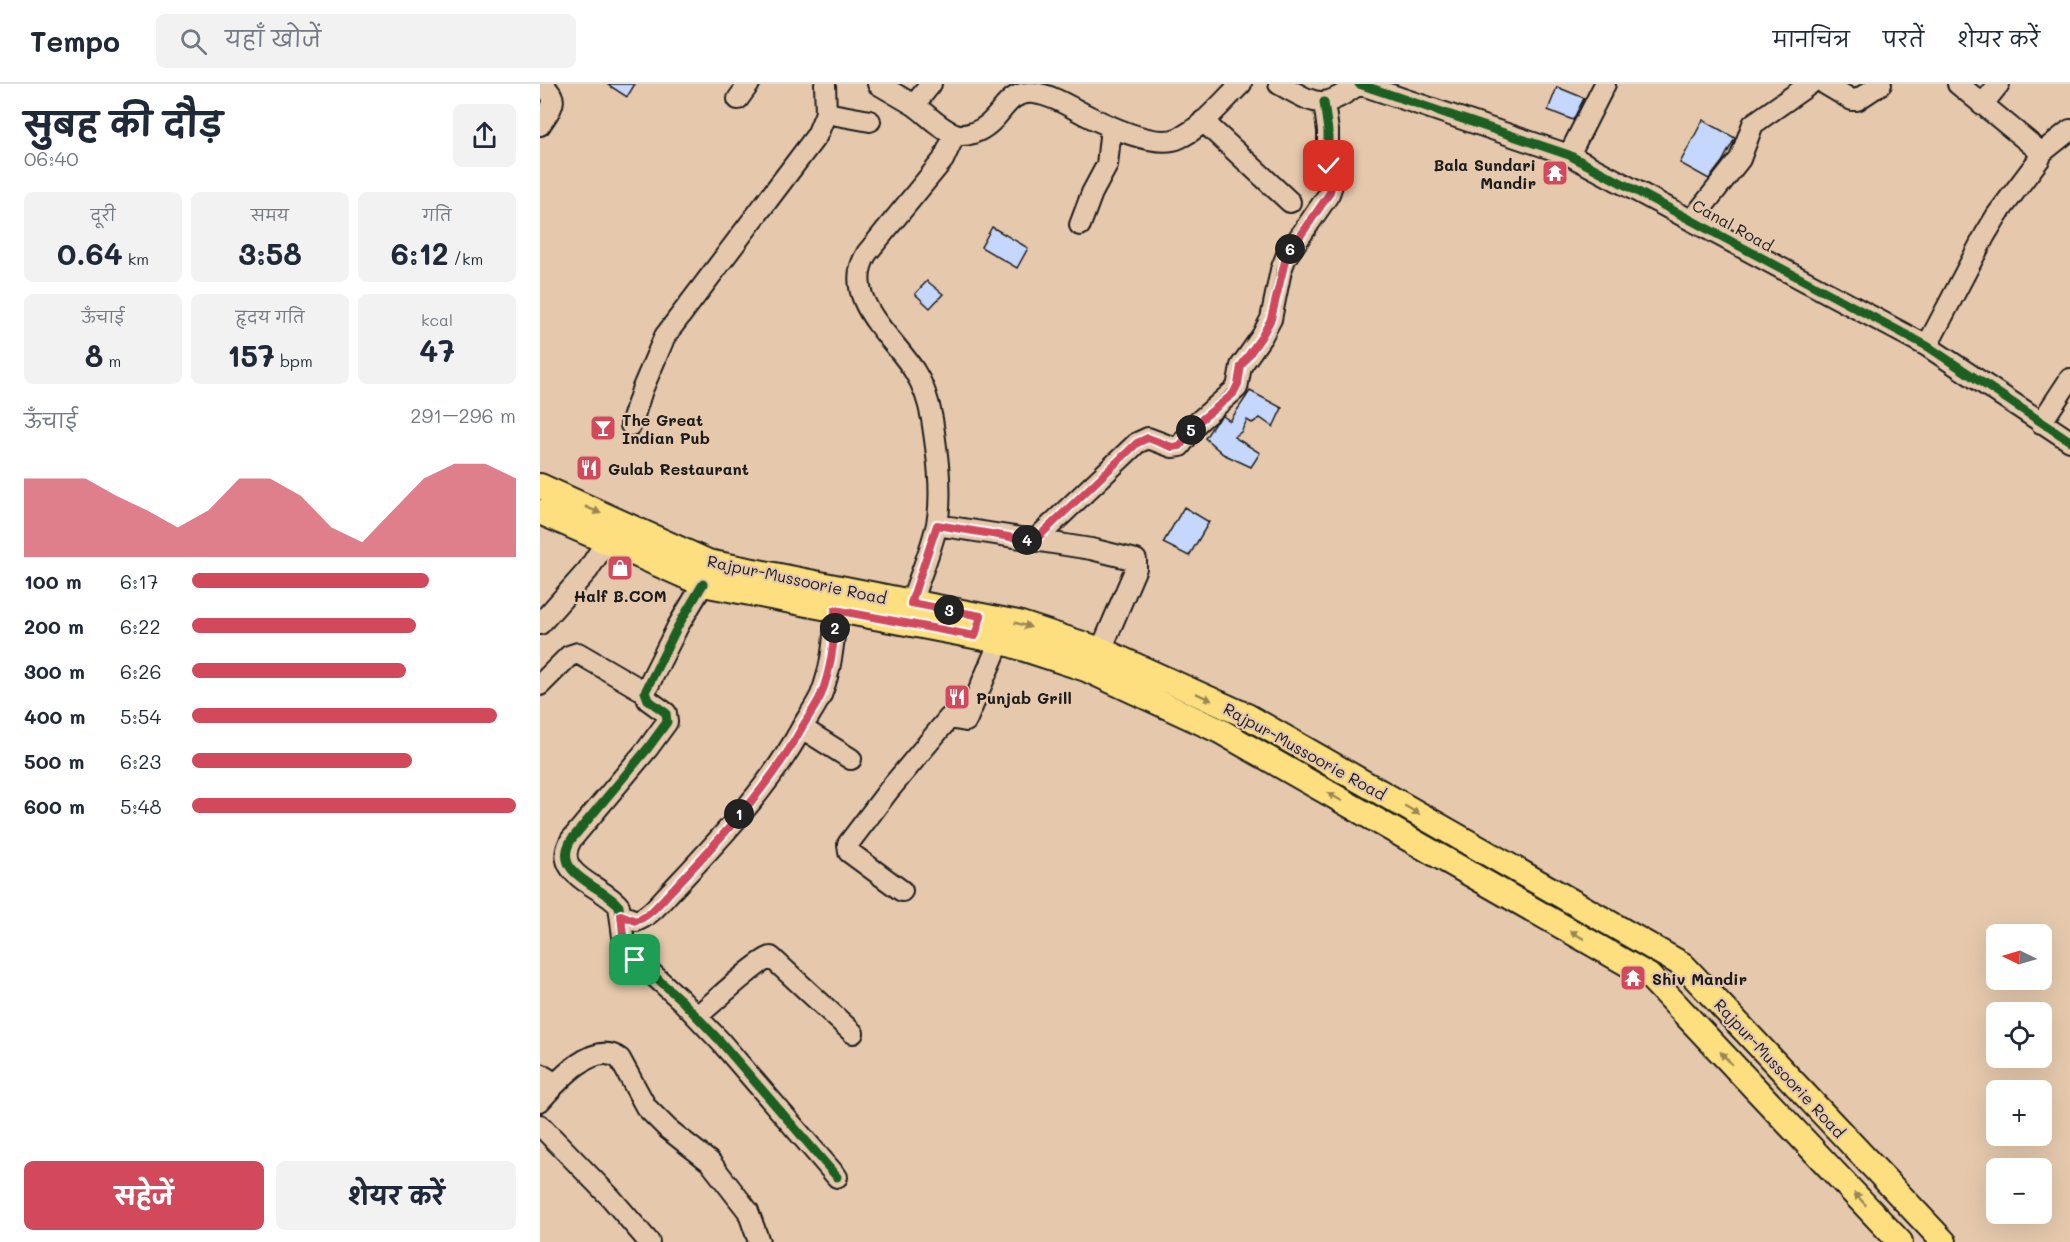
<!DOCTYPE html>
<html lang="hi">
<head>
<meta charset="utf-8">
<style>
  body { margin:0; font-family:Mali,"Playpen Sans Deva",sans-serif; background:#f2f2f3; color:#1f2937; height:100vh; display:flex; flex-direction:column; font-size:22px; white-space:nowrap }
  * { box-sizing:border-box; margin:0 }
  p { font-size:20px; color:#747a83 }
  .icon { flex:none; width:33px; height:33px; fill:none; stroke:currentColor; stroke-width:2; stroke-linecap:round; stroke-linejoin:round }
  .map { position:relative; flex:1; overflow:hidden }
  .panel { display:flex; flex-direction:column; background:#fff; width:540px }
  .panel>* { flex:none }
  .needle { width:39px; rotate:275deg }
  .fabs { position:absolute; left:1446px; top:840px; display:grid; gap:12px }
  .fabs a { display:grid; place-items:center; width:66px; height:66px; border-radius:9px; background:#fff; box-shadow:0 6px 24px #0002; font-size:30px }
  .pin { position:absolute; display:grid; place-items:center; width:51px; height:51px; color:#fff; margin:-26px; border-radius:12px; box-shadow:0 3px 9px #0006 }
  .km { position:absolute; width:30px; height:30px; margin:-15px; border-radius:50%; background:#222; color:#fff; font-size:16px; line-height:30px; text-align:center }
  .round { display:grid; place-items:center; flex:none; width:63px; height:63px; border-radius:9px; background:#f2f2f3 }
  .head { display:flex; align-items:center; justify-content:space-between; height:102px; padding:0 24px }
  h1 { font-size:33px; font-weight:700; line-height:45px }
  .stats { display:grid; grid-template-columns:repeat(3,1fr); gap:9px; height:102px; padding:6px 24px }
  .stats div { display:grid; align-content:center; border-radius:9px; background:#f2f2f3; text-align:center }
  .stats b { font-size:30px; font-weight:700 }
  .stats small { font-size:16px; font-weight:400 }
  .stats p { font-size:16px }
  .chart { height:168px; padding:12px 24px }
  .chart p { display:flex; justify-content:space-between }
  .chart svg { width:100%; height:108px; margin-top:6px; fill:#d1495b; opacity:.7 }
  .button { display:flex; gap:12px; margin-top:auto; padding:12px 24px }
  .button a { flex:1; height:69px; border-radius:9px; background:#d1495b; color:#fff; font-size:24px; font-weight:700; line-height:69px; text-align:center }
  .button a+a { background:#f2f2f3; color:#1f2937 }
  ul { padding:0 24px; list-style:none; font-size:20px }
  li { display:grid; grid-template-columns:96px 72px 1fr; align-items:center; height:45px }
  li i { height:15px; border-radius:8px; background:#d1495b }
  header { display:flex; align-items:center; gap:36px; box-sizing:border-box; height:84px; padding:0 30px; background:#fff; border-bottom:2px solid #e0e1e3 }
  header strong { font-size:28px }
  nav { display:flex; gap:33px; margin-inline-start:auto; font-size:21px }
  .search { width:420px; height:54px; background:#f2f2f3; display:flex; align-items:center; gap:15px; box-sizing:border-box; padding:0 21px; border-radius:9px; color:#747a83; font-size:22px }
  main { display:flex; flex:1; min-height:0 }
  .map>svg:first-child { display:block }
  .building { fill:#c5d7fd; stroke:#1c1c1c; stroke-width:1.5 }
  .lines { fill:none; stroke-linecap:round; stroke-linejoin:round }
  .minor-casing { stroke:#1c1c1c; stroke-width:24 }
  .major-casing { stroke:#1c1c1c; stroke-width:28 }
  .minor { stroke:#e6c9ad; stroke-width:20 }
  .major { stroke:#fddf80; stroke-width:24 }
  .cycleway-casing { stroke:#e6c9ad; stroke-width:13 }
  .cycleway { stroke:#1b5e20; stroke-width:9 }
  .oneway { fill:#988753 }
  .route-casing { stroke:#fff; stroke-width:12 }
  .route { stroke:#d1495b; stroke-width:8 }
  .labels { text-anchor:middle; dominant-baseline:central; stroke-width:4.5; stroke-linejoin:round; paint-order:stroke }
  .poi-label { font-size:16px; font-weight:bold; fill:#1c1c1c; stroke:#e6c9ad; text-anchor:start }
  .street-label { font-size:16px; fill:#1c1c1c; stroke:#e6c9ad }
</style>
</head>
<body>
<header>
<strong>Tempo</strong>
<div class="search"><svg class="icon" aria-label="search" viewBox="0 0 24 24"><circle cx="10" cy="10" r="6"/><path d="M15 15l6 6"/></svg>यहाँ खोजें</div>
<nav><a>मानचित्र</a><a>परतें</a><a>शेयर करें</a></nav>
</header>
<main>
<section class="panel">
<div class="head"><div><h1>सुबह की दौड़</h1><p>06:40</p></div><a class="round"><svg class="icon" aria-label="share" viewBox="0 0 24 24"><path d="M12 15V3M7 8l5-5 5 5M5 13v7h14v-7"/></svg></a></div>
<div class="stats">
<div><p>दूरी</p><b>0.64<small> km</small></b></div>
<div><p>समय</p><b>3:58</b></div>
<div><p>गति</p><b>6:12<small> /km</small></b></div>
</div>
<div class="stats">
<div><p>ऊँचाई</p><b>8<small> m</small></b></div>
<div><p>हृदय गति</p><b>157<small> bpm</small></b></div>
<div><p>kcal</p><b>47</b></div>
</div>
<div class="chart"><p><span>ऊँचाई</span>291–296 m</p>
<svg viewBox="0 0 160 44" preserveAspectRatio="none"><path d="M0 44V12L10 12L20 12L30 19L40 25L50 32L60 25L70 12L80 12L90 19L100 32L110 38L120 25L130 12L140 6L150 6L160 12V44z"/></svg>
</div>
<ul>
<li><b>100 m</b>6:17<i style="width:73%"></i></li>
<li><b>200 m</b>6:22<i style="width:69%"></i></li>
<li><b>300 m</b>6:26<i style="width:66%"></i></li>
<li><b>400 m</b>5:54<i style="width:94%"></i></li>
<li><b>500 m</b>6:23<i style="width:68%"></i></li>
<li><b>600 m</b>5:48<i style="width:100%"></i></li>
</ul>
<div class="button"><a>सहेजें</a><a>शेयर करें</a></div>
</section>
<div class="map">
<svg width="1530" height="1158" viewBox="0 0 1530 1158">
  <rect width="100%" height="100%" fill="#e6c9ad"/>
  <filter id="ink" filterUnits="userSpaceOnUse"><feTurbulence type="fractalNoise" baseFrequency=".0167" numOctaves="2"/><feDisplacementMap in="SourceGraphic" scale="12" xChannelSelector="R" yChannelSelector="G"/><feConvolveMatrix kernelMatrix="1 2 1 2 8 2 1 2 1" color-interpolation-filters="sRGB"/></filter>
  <g filter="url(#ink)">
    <path class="building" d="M 67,0 L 95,0 L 87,13 Z
      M 1017,3 L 1044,14 L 1033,36 L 1008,26 Z
      M 1163,36 L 1195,54 L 1182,78 L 1169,95 L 1140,79 Z
      M 452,143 L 488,164 L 477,184 L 441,163 Z
      M 387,197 L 403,210 L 390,224 L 375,210 Z
      M 710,307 L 742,324 L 733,343 L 720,334 L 712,339 L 707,336 L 701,348 L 694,353 L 720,369 L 711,383 L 683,370 L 665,354 L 675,339 L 683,332 L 690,337 Z
      M 644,423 L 669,438 L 649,472 L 623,459 Z"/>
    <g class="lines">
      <g class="minor-casing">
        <path id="minor" d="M 338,0 C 350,7 362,14 374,21 C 387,30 400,45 415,50 C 421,52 427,51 433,49 C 463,39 463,6 494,9 C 511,11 529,22 544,30 C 566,41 616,65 639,54 C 661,45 683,17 701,0
          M 739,0 C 778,21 781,27 819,0
          M 819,0 L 1029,71 L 1387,262 L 1530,357
          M 1285,0 L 1312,16 L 1317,16 L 1341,0
          M 198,15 L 209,0
          M 374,21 L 391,0
          M 1442,21 L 1459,0
          M 286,29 L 330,37
          M 663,37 L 750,118
          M 0,41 C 11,23 22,16 1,0
          M 1500,70 L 1530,46
          M 1029,71 L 1065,0
          M 1152,136 L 1200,75 L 1213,40 L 1270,0
          M 540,141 L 552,109 L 567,81 L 571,43
          M 1387,262 L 1445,151 L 1457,131 L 1500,74 L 1497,65 L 1418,0
          M 1501,339 L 1530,295
          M 91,341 L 102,306 L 125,252 L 277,51 L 286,29 L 285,0
          M 397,441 L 551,465 L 596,476 L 596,484 L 561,566
          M 494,457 L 597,359 L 608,354 L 632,363 L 640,362 L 657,339 L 697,304 L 701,282 L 722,252 L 731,235 L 741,186 L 746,173 L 789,110 L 793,98 L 788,76 L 788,47 L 784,18
          M 163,500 L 138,542 L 105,608 L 108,616 L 126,629 L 127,638 L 108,664 L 31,756 C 11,791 62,801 79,822 L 84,860 L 88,868 L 141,916 L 180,957 L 297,1093
          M 371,519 C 379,494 391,467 397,440 C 403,409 397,367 392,335 C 389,319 384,302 375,288 C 354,253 299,214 327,169 L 403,76 L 415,50
          M 0,540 L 48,486 L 66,458
          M 0,601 L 29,572 L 38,569 L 105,608
          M 262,644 L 311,675
          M 362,807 L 309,768 L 308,760 L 349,706 L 409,634 L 426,637 L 460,557
          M 81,831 L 96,837 C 111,832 123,815 134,804 C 177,758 230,702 260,647 C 267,634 275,624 281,611 C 292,583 295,555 295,526
          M 157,932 C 172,920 216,878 231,873 L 313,949
          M 0,990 L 16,1000
          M 0,1017 C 17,998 54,955 80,975 L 106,1023 L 128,1045 L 170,1078 L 208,1127 L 219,1158
          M 0,1041 L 71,1114 L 109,1158"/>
      </g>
      <g class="major-casing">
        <path id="major" d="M 0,402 L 168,478 L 478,539 L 561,566 L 707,632 L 1143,881 L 1404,1158
          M 0,428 L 163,500 L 460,557 L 546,585 L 680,647 L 1109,892 L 1360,1158"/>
      </g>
      <use href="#minor" class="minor"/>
      <use href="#major" class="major"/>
      <g class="cycleway-casing">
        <path id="cycleway" d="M 819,0 L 1029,71 L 1387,262 L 1530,357
          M 494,457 L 597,359 L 608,354 L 632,363 L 640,362 L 657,339 L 697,304 L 701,282 L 722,252 L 731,235 L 741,186 L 746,173 L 789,110 L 793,98 L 788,76 L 788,47 L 784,18
          M 163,500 L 138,542 L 105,608 L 108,616 L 126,629 L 127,638 L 108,664 L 31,756 C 11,791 62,801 79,822 L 84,860 L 88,868 L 141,916 L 180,957 L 297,1093"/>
      </g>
      <use href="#cycleway" class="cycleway"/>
    </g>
    <defs><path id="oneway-solid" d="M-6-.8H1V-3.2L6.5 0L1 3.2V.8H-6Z" transform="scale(1.5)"/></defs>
    <g class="oneway">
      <use href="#oneway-solid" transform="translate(53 426) rotate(24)"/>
      <use href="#oneway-solid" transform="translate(483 541) rotate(16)"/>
      <use href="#oneway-solid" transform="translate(664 613) rotate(25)"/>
      <use href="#oneway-solid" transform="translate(795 713) rotate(-150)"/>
      <use href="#oneway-solid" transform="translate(872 726) rotate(30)"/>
      <use href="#oneway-solid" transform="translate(1037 851) rotate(-150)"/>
      <use href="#oneway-solid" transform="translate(1186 974) rotate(-133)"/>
      <use href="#oneway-solid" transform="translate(1320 1115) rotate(-133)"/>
    </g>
  </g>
  <g class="lines" filter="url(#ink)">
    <g class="route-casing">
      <path id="route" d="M 95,876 L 84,860 L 81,831 L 96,837 C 111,832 123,815 134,804 C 177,758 230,702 260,647 C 267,634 275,624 281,611 C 292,583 295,555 295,526 L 435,552 L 441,532 L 371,519 L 397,441 L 494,457 L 597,359 L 608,354 L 632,363 L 640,362 L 657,339 L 693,310 L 698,300 L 701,282 L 722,252 L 731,235 L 746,173 L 789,110 L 793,98 L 789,82"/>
    </g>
    <use href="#route" class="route"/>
  </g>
  <defs>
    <g id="temple-square" transform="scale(1.35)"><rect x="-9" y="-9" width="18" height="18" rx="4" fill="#d1495b" stroke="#e6c9ad"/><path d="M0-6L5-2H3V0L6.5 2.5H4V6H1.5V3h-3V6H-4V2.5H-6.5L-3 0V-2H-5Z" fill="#fff"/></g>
    <g id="bar-square" transform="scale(1.35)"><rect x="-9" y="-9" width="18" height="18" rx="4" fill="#d1495b" stroke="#e6c9ad"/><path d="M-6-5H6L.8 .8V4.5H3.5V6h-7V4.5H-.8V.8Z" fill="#fff"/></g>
    <g id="restaurant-square" transform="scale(1.35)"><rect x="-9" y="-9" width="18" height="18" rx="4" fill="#d1495b" stroke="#e6c9ad"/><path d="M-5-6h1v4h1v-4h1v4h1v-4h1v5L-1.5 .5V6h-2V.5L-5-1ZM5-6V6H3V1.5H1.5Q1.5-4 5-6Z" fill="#fff"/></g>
    <g id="shop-square" transform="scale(1.35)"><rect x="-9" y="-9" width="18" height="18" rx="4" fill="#d1495b" stroke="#e6c9ad"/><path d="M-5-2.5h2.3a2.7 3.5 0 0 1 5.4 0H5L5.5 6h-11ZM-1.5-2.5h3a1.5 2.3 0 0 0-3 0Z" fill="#fff"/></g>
  </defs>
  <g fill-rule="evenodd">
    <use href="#temple-square" x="1015" y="89"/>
    <use href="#bar-square" x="63" y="344"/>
    <use href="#restaurant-square" x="49" y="384"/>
    <use href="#shop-square" x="80" y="484"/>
    <use href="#restaurant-square" x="417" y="613"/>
    <use href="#temple-square" x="1093" y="894"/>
  </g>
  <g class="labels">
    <g class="poi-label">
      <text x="996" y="80" text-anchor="end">Bala Sundari<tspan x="996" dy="18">Mandir</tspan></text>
      <text x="82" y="335">The Great<tspan x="82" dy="18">Indian Pub</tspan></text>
      <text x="68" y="384">Gulab Restaurant</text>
      <text x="80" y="511" text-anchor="middle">Half B.COM</text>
      <text x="436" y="613">Punjab Grill</text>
      <text x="1112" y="894">Shiv Mandir</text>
    </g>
    <g class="street-label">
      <text transform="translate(1193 141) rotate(29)">Canal Road</text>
      <text transform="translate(257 495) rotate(12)">Rajpur-Mussoorie Road</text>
      <text transform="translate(765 667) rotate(29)">Rajpur-Mussoorie Road</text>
      <text transform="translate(1240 984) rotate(47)">Rajpur-Mussoorie Road</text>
    </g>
  </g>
</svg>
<div class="fabs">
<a><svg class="needle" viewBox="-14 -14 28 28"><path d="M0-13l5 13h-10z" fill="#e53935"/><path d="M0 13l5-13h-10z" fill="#747a83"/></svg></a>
<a><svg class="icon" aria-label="locate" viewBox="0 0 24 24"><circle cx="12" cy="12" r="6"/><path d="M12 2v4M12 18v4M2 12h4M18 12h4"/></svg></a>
<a>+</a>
<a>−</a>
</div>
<div class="pin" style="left:95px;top:876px;background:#1e9e55"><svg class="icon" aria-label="arrive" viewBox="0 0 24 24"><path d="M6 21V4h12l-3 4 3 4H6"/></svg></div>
<div class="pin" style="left:789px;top:82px;background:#d93025"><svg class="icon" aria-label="check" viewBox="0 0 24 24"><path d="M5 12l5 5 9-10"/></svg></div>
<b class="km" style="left:199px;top:730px">1</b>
<b class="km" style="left:295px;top:544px">2</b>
<b class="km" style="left:409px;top:526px">3</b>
<b class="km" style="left:487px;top:456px">4</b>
<b class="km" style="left:651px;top:346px">5</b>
<b class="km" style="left:750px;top:165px">6</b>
</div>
</main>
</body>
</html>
